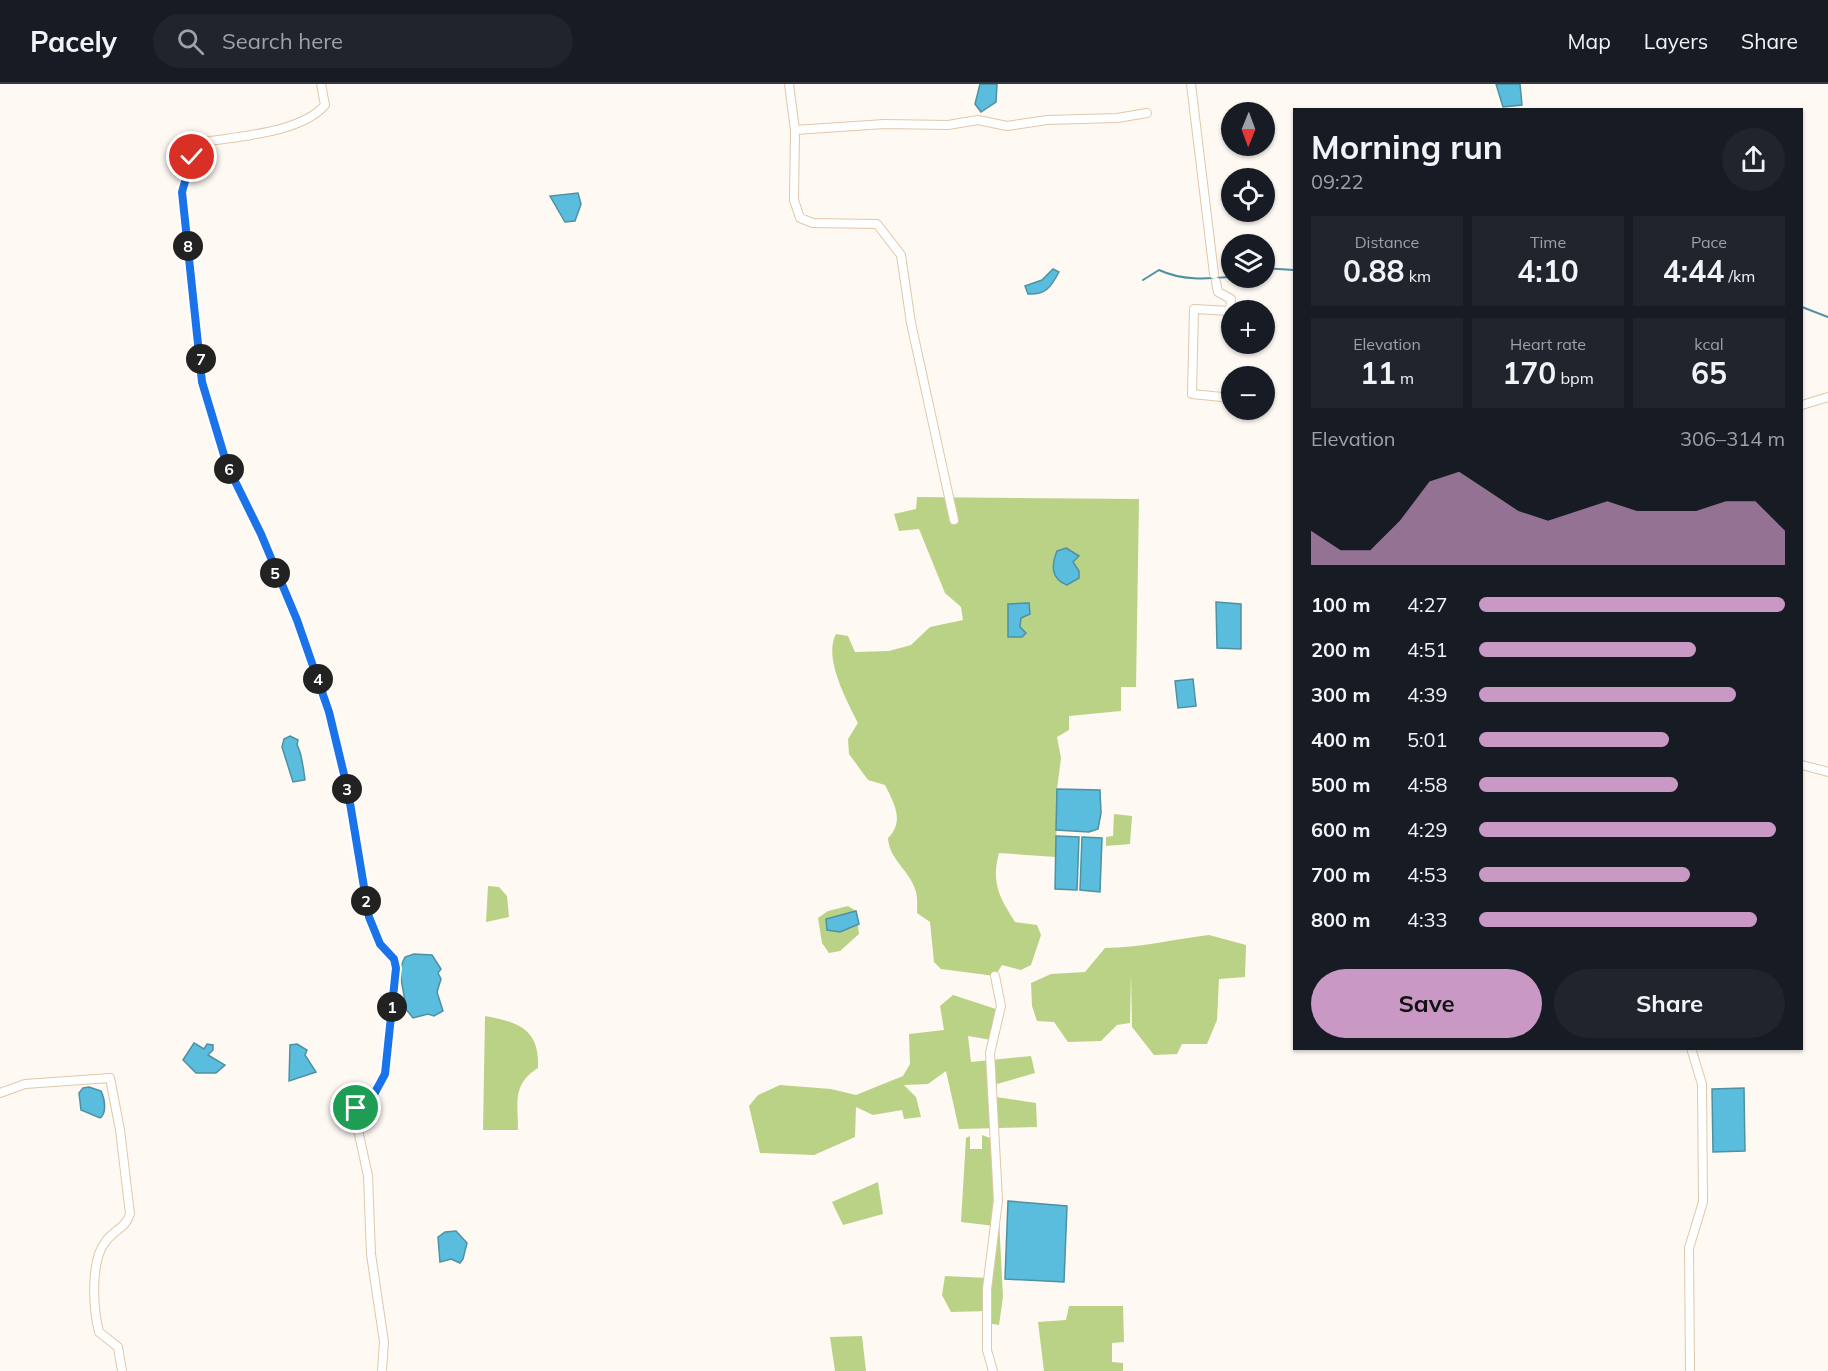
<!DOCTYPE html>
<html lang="en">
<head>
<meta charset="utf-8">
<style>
  body { margin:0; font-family:Mulish,sans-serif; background:#20242c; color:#f1f3f6; height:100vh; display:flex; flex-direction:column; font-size:22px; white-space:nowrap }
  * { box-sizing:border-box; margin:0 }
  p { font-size:20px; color:#9ea1a6 }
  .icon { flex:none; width:33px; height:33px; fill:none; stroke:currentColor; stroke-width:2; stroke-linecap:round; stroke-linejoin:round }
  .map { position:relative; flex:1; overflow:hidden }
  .panel { position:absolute; left:1293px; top:24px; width:510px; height:942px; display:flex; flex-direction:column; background:#171b24; border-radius:0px; box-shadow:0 2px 4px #0004 }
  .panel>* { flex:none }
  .needle { width:39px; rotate:181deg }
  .buttons { position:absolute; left:1221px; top:18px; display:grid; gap:12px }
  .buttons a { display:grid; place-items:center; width:54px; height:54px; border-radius:50%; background:#171b24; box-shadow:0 2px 4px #0004; font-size:30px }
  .pin { position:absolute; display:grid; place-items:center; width:51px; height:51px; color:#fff; margin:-26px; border:3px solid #fff; border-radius:50%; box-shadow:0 2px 6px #0007 }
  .km { position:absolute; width:30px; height:30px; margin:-15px; border-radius:50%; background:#222; color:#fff; font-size:16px; line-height:30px; text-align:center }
  .round { display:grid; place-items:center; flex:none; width:63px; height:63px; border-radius:32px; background:#20242c }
  .overview { display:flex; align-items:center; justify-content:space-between; height:102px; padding:0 18px }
  h1 { font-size:33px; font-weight:700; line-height:45px }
  .metrics { display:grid; grid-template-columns:repeat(3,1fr); gap:9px; height:102px; padding:6px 18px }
  .metrics div { display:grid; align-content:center; border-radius:0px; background:#20242c; text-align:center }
  .metrics b { font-size:30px; font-weight:700 }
  .metrics small { font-size:16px; font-weight:400 }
  .metrics p { font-size:16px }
  .chart { height:168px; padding:12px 18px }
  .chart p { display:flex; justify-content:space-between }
  .chart svg { width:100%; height:108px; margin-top:6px; fill:#ca98c4; opacity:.7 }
  .button { display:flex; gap:12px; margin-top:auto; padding:12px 18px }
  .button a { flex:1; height:69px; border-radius:36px; background:#ca98c4; color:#111; font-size:24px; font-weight:700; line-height:69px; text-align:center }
  .button a+a { background:#20242c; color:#f1f3f6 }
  ul { padding:0 18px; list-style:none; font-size:20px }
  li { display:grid; grid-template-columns:96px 72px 1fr; align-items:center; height:45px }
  li i { height:15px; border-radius:8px; background:#ca98c4 }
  header { display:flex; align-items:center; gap:36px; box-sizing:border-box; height:84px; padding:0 30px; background:#171b24; border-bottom:2px solid #363941 }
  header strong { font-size:28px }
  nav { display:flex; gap:33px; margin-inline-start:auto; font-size:21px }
  .search { width:420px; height:54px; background:#20242c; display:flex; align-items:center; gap:15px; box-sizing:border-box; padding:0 21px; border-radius:33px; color:#9ea1a6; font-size:22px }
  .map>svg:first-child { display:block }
  .forest { fill:#bad286 }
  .water { fill:#5abddd; stroke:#4e91a3; stroke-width:1.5 }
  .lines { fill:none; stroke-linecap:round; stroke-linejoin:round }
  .stream { stroke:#4e91a3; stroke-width:2 }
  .minor-casing { stroke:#e0c8a9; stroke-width:10 }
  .minor { stroke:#fff; stroke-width:8 }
  .route-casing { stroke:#fff; stroke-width:12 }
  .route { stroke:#1a73e8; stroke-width:8 }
</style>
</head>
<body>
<header>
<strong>Pacely</strong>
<div class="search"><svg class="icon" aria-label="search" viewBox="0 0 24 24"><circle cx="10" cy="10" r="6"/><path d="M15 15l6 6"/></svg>Search here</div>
<nav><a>Map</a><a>Layers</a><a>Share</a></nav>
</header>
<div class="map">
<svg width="1828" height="1287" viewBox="0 0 1828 1287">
  <rect width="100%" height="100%" fill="#fef9f3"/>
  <path class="forest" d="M 917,413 L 1139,415 L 1136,603 L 1121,603 L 1121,627 L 1069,632 L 1069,646 L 1057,653 L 1061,674 L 1057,705 L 1056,773 L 999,769 C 991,798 999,813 1015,838 L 1037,841 L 1041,851 L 1031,881 L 1021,886 L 1002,881 L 995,892 L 941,885 L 934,878 L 930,838 L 917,829 C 917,822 918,812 915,805 C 909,786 889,775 888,754 C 905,737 894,719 885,701 L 868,696 L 849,670 L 848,655 L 858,639 C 847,617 823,574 836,550 L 848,552 L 855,568 L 889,567 L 911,561 L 930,543 L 963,536 L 961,523 L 945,509 L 919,445 L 899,447 L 894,430 L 916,425 Z
    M 1114,730 L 1132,732 L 1130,760 L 1106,762 L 1106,753 L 1113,752 Z
    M 488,802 L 499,803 L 507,812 L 509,833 L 486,838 Z
    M 848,822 L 856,827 L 859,850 L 840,867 L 829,869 L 822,859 L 818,834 L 828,827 Z
    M 1209,851 L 1246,861 L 1245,893 L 1219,895 L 1217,936 L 1207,960 L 1182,960 L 1177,970 L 1154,971 L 1132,943 L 1131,890 L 1130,939 L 1117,941 L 1101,957 L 1068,958 L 1054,938 L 1037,937 L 1032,922 L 1031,899 L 1051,890 L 1085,888 L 1105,864 C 1139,864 1175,855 1209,851 Z
    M 953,911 L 999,926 L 992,956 L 968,952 L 971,978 L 1031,972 L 1035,989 L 997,1000 L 996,1013 L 1036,1019 L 1037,1043 L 959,1045 L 946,987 L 928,1000 L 904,1001 L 916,1013 L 921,1033 L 904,1035 L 902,1026 L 873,1031 L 856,1023 L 855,1053 L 814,1071 L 760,1069 L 749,1022 L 758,1011 L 780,1001 L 831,1005 L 856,1011 L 903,992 L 910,980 L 909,950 L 944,946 L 940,922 Z
    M 485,932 C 518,938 540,945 538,984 C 512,1000 518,1019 518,1046 L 483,1046 Z
    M 982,1051 L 995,1056 L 1003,1213 L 999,1241 L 987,1239 L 987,1227 L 951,1228 L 942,1211 L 945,1192 L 988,1194 L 995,1142 L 961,1138 L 966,1054 L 970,1052 L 970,1065 L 982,1065 Z
    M 878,1098 L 883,1130 L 843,1141 L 832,1118 Z
    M 1069,1222 L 1123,1222 L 1124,1258 L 1112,1259 L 1112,1278 L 1123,1279 L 1123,1287 L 1044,1287 L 1038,1238 L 1066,1236 Z
    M 862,1252 L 866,1287 L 835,1287 L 830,1253 Z"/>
  <path class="water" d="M 980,0 L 997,0 L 996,18 L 981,28 L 975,20 Z
    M 1496,0 L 1520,0 L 1522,21 L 1503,23 Z
    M 578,109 L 581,120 L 575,137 L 565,138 L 550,112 Z
    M 1053,185 L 1059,188 C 1051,203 1046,211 1028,210 L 1025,202 L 1042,196 Z
    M 1066,464 L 1079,472 L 1073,478 L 1079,487 L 1079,494 L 1067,501 C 1051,495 1051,482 1057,467 Z
    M 1216,518 L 1241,520 L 1241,565 L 1217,564 Z
    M 1029,519 L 1030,530 L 1021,534 L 1020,543 L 1026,549 L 1022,553 L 1008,553 L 1008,520 Z
    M 1193,595 L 1196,622 L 1178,624 L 1175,597 Z
    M 290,652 L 298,656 L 297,661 C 301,667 304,688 305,696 L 293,698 L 282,663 L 284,655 Z
    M 1057,705 L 1100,706 L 1101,729 L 1098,745 L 1089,748 L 1056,746 Z
    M 1056,752 L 1079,753 L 1077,806 L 1055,805 Z
    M 1082,753 L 1102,754 L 1100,808 L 1080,806 Z
    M 856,827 L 859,840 L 840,848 L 827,846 L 826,835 Z
    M 414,870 L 432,871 L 441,885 L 438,889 L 441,895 L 437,908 L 443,927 L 434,932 L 428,930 L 413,934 L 405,924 C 406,906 395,891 405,873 Z
    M 194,959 L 204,965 L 207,960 L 213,961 L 213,966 L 208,971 L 225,981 L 216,989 L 196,989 L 183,976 Z
    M 297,960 L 307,966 L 305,971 L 316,988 L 289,997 L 290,961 Z
    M 89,1003 L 101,1007 C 105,1015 107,1029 100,1034 L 81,1026 L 79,1009 L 83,1004 Z
    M 1744,1004 L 1745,1067 L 1713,1068 L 1712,1005 Z
    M 1008,1117 L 1067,1122 L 1064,1198 L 1005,1195 Z
    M 456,1147 L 467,1159 L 463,1175 L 460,1179 L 451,1175 L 440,1178 L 438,1153 L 445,1148 Z"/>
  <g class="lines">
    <path class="stream" d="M 1264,184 L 1294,186
      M 1143,196 L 1159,186 C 1183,197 1206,195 1232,193
      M 1802,223 L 1828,233"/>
    <g class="minor-casing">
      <path id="minor" d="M 321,0 L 325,21 C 301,49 239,52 204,58 L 192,73 L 182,108 L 202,298 L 227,381 L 261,450 L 297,536 L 329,628 L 348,707 L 369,833 L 379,860 L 394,875 L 396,884 L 385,990 L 372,1014 L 356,1025 L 355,1032 L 368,1092 L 371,1170 L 384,1258 L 382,1287
        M 789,0 L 795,46 L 794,116 L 800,134 L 813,139 L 877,140 L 901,171 L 911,239 L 954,436
        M 1191,0 L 1214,190
        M 795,46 L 884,40 L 948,41 L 978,36 L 1007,42 L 1047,36 L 1117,34 L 1147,29
        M 1216,198 L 1218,208 L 1231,215 L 1230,227 L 1194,225 L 1192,310 L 1232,314
        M 1802,321 L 1828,313
        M 1802,681 L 1828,688
        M 0,1009 L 25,1000 L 110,994 L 120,1046 L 130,1130 C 126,1144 114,1146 106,1157 C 90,1176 93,1225 99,1248 L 118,1263 L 122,1287
        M 993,1287 L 987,1266 L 987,1205 L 998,1116 L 990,969 L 1001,922 L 995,892
        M 1690,1287 L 1689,1164 L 1703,1118 L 1702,1000 L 1691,964"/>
    </g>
    <use href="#minor" class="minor"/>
  </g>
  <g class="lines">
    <g class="route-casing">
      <path id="route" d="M 192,73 L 182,108 L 202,298 L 227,381 L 261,450 L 297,536 L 329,628 L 348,707 L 369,833 L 380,860 L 394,875 L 396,884 L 385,990 L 372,1014 L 356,1024"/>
    </g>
    <use href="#route" class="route"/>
  </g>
</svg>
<div class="buttons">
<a><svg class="needle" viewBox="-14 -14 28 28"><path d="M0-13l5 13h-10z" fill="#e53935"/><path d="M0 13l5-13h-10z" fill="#9ea1a6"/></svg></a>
<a><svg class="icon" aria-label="locate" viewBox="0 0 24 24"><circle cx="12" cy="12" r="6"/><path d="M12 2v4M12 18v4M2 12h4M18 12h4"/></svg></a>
<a><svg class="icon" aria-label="layers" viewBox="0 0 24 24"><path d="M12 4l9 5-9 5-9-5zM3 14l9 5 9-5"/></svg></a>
<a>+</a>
<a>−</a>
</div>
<div class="pin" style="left:356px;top:1024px;background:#1e9e55"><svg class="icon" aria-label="arrive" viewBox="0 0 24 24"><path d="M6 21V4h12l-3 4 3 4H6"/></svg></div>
<div class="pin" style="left:192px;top:73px;background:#d93025"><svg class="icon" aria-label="check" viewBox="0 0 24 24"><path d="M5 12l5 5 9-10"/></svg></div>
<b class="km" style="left:392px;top:923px">1</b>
<b class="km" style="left:366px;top:817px">2</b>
<b class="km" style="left:347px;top:705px">3</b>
<b class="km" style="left:318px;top:595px">4</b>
<b class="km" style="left:275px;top:489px">5</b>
<b class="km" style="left:229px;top:385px">6</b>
<b class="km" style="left:201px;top:275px">7</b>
<b class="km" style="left:188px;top:162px">8</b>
<section class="panel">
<div class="overview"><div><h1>Morning run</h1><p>09:22</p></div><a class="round"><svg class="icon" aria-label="share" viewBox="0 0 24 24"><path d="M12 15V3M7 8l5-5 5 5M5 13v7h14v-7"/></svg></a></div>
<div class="metrics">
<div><p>Distance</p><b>0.88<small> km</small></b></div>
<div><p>Time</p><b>4:10</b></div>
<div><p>Pace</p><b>4:44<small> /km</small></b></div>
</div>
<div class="metrics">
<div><p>Elevation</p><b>11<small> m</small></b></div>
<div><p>Heart rate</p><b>170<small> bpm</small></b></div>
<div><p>kcal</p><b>65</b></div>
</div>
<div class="chart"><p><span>Elevation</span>306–314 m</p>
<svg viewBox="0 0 160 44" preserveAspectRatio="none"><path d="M0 44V30L10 38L20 38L30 26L40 10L50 6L60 14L70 22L80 26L90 22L100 18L110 22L120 22L130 22L140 18L150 18L160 30V44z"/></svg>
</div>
<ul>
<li><b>100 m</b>4:27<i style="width:100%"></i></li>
<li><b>200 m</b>4:51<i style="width:71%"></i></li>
<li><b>300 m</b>4:39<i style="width:84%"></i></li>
<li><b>400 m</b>5:01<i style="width:62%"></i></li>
<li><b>500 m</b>4:58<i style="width:65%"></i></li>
<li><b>600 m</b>4:29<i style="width:97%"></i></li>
<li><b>700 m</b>4:53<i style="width:69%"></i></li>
<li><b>800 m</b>4:33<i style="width:91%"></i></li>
</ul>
<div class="button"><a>Save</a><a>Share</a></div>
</section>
</div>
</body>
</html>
